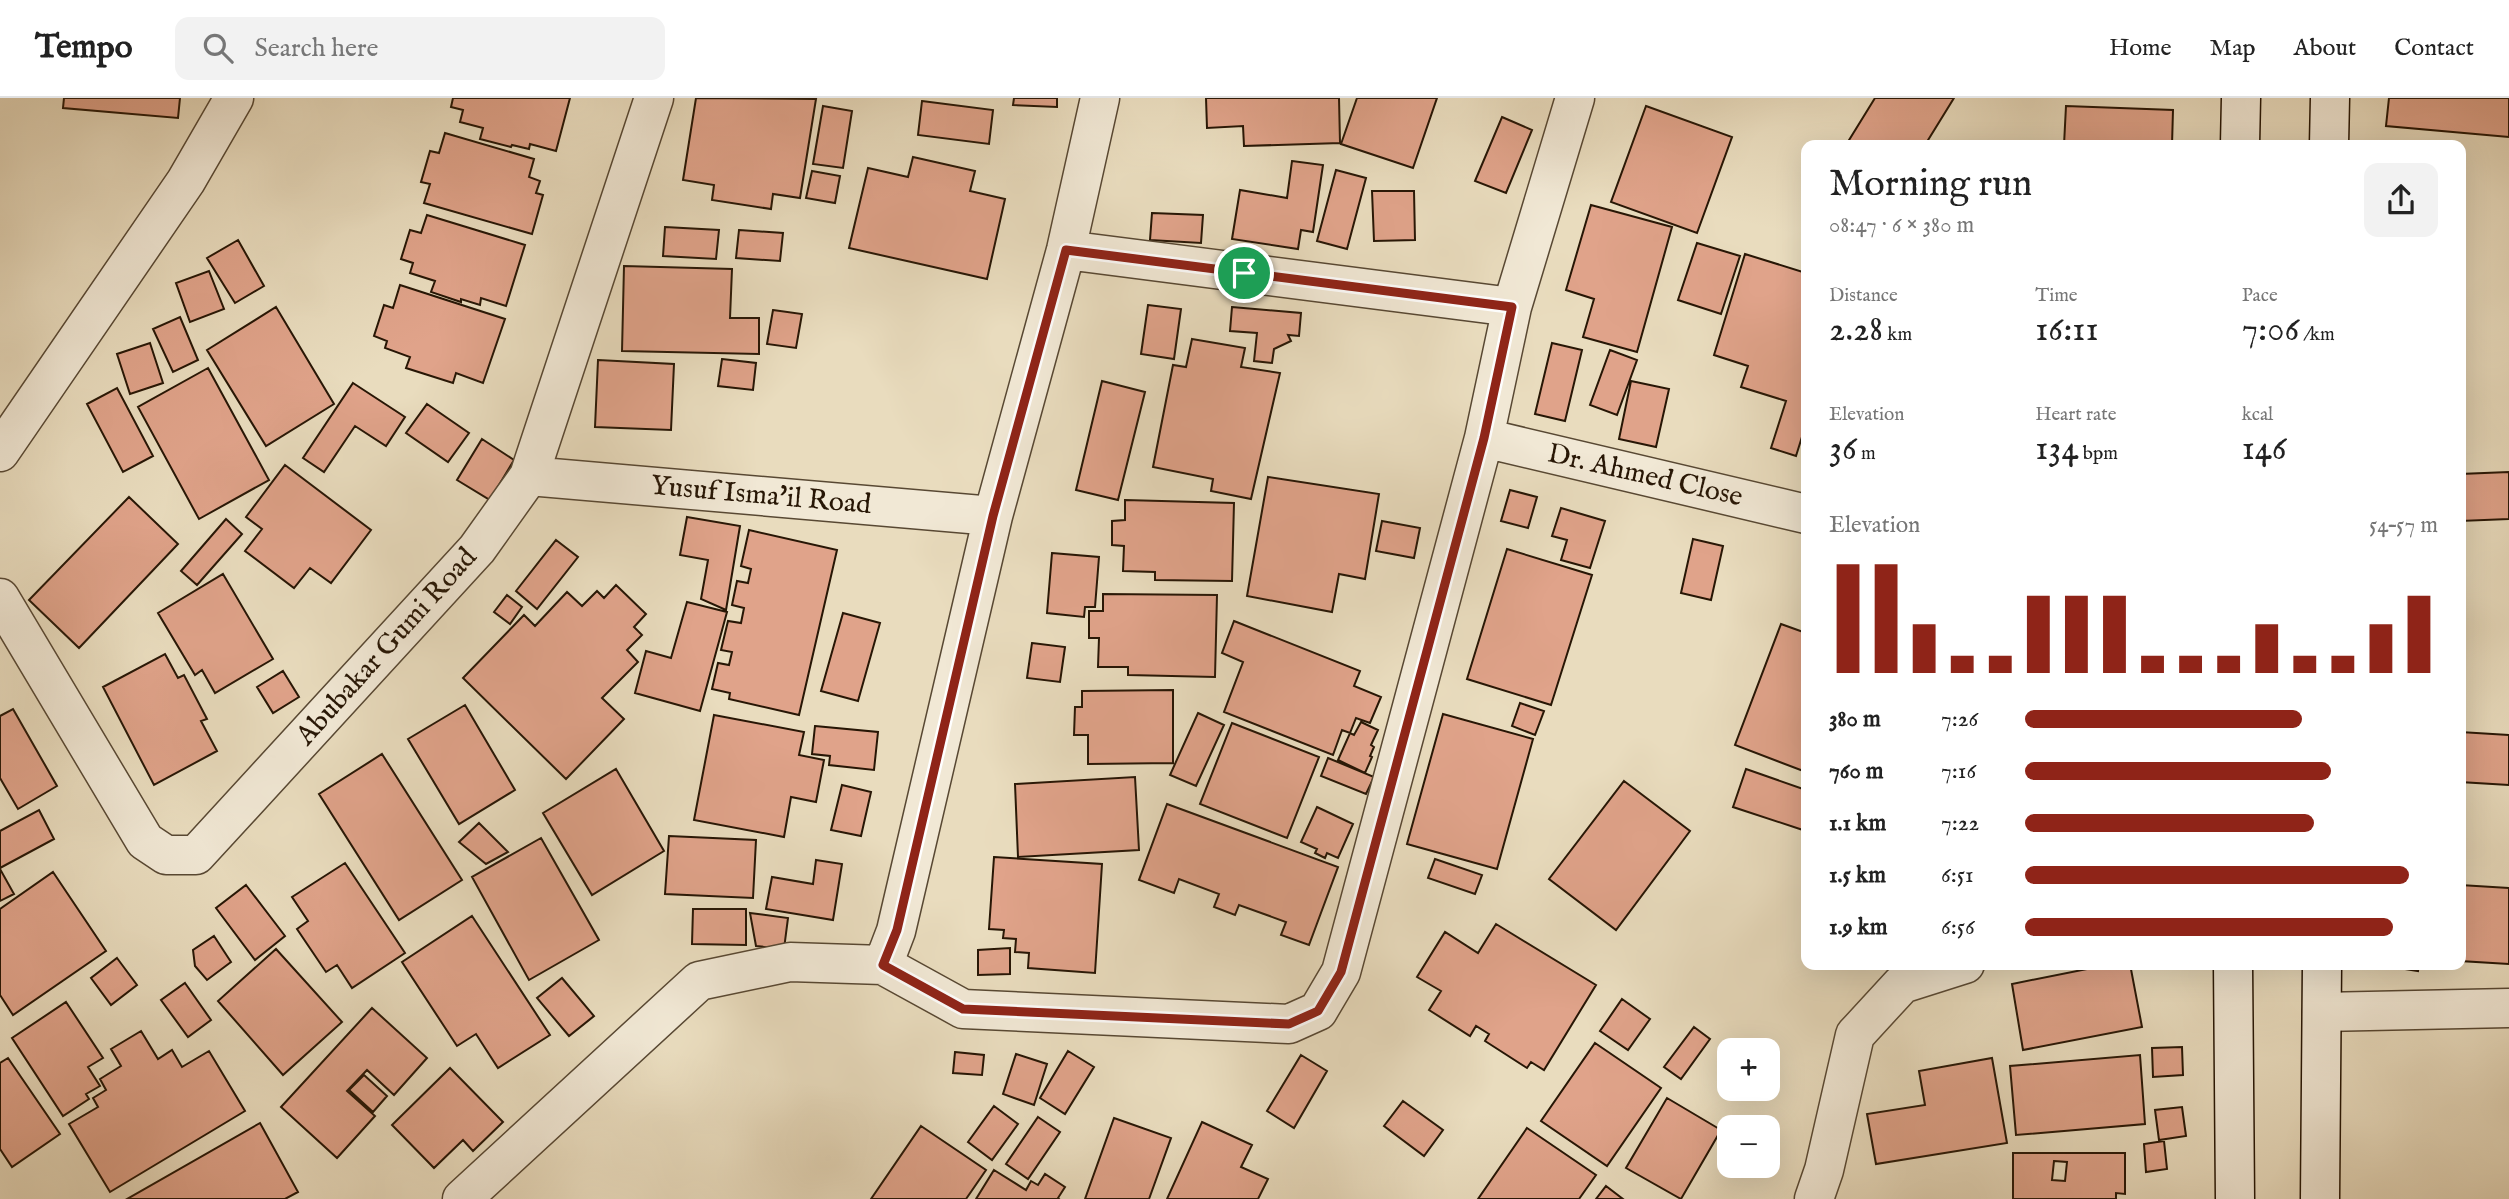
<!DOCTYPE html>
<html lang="en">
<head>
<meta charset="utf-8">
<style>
  body { margin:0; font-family:"IM FELL English",serif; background:#f2f2f2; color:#222; height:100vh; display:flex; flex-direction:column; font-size:26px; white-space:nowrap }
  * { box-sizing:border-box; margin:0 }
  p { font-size:23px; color:#767676 }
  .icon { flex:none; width:38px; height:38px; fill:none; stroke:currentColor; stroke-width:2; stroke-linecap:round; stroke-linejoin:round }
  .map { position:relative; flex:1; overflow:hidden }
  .drawer { position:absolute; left:1801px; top:42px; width:665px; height:830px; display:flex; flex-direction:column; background:#fff; border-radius:14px; box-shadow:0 7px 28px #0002 }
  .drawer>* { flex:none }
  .tools { position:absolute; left:1717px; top:940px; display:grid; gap:14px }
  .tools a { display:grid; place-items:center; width:63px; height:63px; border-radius:14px; background:#fff; box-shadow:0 7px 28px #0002; font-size:35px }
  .pin { position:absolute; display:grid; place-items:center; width:60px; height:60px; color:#fff; margin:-30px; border:4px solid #fff; border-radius:50%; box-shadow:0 2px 7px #0007 }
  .round { display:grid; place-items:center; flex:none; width:74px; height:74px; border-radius:14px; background:#f2f2f2 }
  .summary { display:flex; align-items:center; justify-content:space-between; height:119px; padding:0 28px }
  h1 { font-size:38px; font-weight:600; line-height:52px }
  .figures { display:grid; grid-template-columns:repeat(3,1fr); gap:10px; height:119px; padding:7px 28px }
  .figures div { display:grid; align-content:center }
  .figures b { font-size:35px; font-weight:600 }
  .figures small { font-size:19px; font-weight:400 }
  .figures p { font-size:19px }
  .chart { height:196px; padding:14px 28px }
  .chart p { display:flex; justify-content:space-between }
  .chart svg { width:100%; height:126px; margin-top:7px; stroke:#8f2418; stroke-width:6 }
  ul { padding:0 28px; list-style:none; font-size:23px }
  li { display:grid; grid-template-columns:112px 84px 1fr; align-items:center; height:52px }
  li i { height:18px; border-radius:9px; background:#8f2418 }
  header { display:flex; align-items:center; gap:42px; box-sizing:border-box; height:98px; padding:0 35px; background:#fff; border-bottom:2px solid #e0e0e0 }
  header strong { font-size:33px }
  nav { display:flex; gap:38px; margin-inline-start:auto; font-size:24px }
  .search { width:490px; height:63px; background:#f2f2f2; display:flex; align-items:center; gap:18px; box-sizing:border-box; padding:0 24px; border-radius:14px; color:#767676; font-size:26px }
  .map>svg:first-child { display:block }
  .building { fill:#e0a38a; stroke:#271605; stroke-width:2; fill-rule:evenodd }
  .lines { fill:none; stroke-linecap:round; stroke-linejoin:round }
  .street-casing { stroke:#584833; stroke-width:41 }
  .secondary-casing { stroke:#271605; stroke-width:41 }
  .street { stroke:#f1e8d5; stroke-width:38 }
  .secondary { stroke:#f1e8d5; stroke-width:38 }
  .route-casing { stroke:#fff; stroke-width:14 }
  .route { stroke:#8f2418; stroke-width:9 }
  .labels { text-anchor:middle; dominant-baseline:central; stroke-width:7; stroke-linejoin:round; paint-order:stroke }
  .street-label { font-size:28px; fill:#271605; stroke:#f1e8d5 }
</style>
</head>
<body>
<header>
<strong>Tempo</strong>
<div class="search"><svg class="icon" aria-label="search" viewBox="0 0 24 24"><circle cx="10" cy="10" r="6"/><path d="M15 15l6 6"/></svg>Search here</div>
<nav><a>Home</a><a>Map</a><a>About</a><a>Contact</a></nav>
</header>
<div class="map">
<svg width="2509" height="1101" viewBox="0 0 2509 1101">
  <rect width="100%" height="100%" fill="#e9dcbe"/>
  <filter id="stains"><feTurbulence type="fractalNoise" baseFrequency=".00286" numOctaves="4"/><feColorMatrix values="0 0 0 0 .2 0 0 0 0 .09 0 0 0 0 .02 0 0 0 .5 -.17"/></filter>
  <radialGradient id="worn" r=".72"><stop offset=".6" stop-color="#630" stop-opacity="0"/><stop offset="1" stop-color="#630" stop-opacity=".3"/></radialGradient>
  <path class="building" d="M 64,0 L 180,0 L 178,20 L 63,10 Z
    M 453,0 L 570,0 L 556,53 L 530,46 L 529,51 L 512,47 L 511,49 L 480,41 L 483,30 L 460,24 L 463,12 L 451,9 Z
    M 696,0 L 816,1 L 800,100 L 773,96 L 771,111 L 712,102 L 714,87 L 683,82 Z
    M 1014,0 L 1057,0 L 1057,9 L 1013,7 Z
    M 1206,0 L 1339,0 L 1340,45 L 1244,48 L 1243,28 L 1207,30 Z
    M 1357,0 L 1437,0 L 1413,70 L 1341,46 Z
    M 1875,0 L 1954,0 L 1925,47 L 1846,47 Z
    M 2389,0 L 2509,0 L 2509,39 L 2386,28 Z
    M 922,3 L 993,12 L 989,46 L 918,37 Z
    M 823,8 L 852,13 L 843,70 L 813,66 Z
    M 1646,8 L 1732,39 L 1697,135 L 1611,104 Z
    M 2066,8 L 2173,12 L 2172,47 L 2064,47 Z
    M 1502,19 L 1532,32 L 1506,95 L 1475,83 Z
    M 445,35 L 534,61 L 529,79 L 540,83 L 536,95 L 543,97 L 532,136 L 424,105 L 430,86 L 421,84 L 430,53 L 439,55 Z
    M 913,59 L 975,73 L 970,93 L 1005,101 L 987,181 L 849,150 L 868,70 L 908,79 Z
    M 1292,63 L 1323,67 L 1313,134 L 1301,132 L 1298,151 L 1232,141 L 1240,92 L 1287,100 Z
    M 1336,72 L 1366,80 L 1347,151 L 1317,143 Z
    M 812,73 L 840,78 L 835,105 L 806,100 Z
    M 1372,93 L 1414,93 L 1415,142 L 1374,143 Z
    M 1591,107 L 1672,129 L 1637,254 L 1583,239 L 1594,201 L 1566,192 Z
    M 1152,115 L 1203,117 L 1201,145 L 1150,142 Z
    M 427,117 L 525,147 L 506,208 L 481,200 L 480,207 L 461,201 L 461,204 L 431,194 L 435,183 L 410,175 L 413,165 L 401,161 L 410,132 L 421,135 Z
    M 665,129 L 719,132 L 716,161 L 663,158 Z
    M 739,132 L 783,135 L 780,163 L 736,160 Z
    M 238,142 L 264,188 L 235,205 L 207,160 Z
    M 1697,145 L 1740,158 L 1721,216 L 1678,202 Z
    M 1745,156 L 1806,175 L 1806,326 L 1796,358 L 1771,350 L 1786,303 L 1741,289 L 1748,268 L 1714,257 Z
    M 624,168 L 732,171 L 730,220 L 759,220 L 759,256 L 622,253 Z
    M 209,173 L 224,211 L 190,224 L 176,185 Z
    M 400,187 L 505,221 L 483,285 L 456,275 L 453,285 L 406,270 L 410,259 L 385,250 L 387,243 L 374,238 L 384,207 L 393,210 Z
    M 1148,207 L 1181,211 L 1174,261 L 1141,256 Z
    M 276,209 L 334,306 L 266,348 L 207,252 Z
    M 1232,209 L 1301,215 L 1299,238 L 1288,237 L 1291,243 L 1274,251 L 1272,265 L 1254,263 L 1257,235 L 1230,233 Z
    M 773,212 L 802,216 L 796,250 L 767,246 Z
    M 180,219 L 198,262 L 173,274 L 153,231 Z
    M 1192,241 L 1245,250 L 1241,269 L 1280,275 L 1251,401 L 1211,393 L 1213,381 L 1153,369 L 1173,267 L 1186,269 Z
    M 150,245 L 163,285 L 130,296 L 117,256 Z
    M 1552,245 L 1582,252 L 1565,323 L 1535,316 Z
    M 1610,252 L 1637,262 L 1617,317 L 1590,307 Z
    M 722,261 L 756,265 L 753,292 L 718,288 Z
    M 598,262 L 674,266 L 671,332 L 595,329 Z
    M 208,270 L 269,382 L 199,421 L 138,309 Z
    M 1102,283 L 1145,294 L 1118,402 L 1076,392 Z
    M 1631,283 L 1669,291 L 1656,349 L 1619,341 Z
    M 353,285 L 405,319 L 386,348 L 355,328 L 324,374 L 303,360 Z
    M 117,290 L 153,358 L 123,374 L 87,306 Z
    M 427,306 L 469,335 L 448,364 L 406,335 Z
    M 482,341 L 514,362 L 490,402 L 457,382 Z
    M 285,367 L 371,432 L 331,485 L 310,470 L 294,490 L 245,453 L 262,431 L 246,419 Z
    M 2509,374 L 2509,421 L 2460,423 L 2460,376 Z
    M 1268,379 L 1379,396 L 1365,481 L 1339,476 L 1332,514 L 1247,498 Z
    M 1510,392 L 1537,399 L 1528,430 L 1501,423 Z
    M 129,399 L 178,446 L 79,550 L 29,502 Z
    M 1125,402 L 1234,405 L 1232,483 L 1155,482 L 1155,474 L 1123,473 L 1124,448 L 1112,447 L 1112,423 L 1125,422 Z
    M 1561,410 L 1605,423 L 1590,470 L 1561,462 L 1567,442 L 1552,438 Z
    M 687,419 L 740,428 L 726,512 L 701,501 L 708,462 L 680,457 Z
    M 226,421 L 242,436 L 197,487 L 181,473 Z
    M 1382,423 L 1420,430 L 1414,460 L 1376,453 Z
    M 749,432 L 837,452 L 799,617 L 729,601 L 730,595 L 712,591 L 718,565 L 729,567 L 732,554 L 721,552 L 728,523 L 741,525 L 744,510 L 732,507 L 737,483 L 748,485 L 751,471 L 741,468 Z
    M 1693,441 L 1723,448 L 1711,502 L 1681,495 Z
    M 556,442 L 578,459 L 537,511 L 516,493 Z
    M 1507,451 L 1592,477 L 1551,607 L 1467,581 Z
    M 1052,455 L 1099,459 L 1095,509 L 1085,509 L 1084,519 L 1047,515 Z
    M 223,476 L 273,561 L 215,595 L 202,572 L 195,577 L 158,515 Z
    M 616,487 L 646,516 L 634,529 L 642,537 L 627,552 L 638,564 L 602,600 L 624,621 L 566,681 L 463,580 L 524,517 L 535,528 L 567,494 L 582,508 L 597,493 L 604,500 Z
    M 1103,496 L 1217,497 L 1215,579 L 1128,577 L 1128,569 L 1098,569 L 1099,540 L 1089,540 L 1089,513 L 1103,513 Z
    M 507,497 L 522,509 L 510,526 L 494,514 Z
    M 687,504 L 727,514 L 700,613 L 635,595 L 646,553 L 671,560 Z
    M 843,515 L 880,525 L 858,603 L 821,593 Z
    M 1234,523 L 1360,573 L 1354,588 L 1381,599 L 1370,625 L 1356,620 L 1350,635 L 1342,632 L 1333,657 L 1224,614 L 1243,564 L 1222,555 Z
    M 1781,526 L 1806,535 L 1806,674 L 1735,647 Z
    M 1032,545 L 1065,549 L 1060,584 L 1027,580 Z
    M 165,556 L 178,580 L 184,577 L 207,621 L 201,623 L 217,653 L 154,687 L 103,589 Z
    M 283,573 L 299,599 L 273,615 L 257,589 Z
    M 1173,592 L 1173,665 L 1088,666 L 1088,637 L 1074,637 L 1075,609 L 1082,609 L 1082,593 Z
    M 1520,605 L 1544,613 L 1535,637 L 1512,628 Z
    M 465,607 L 515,692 L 459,726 L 408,641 Z
    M 13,611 L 57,688 L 18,711 L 0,680 L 0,618 Z
    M 1198,615 L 1224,627 L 1196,688 L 1170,677 Z
    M 1443,616 L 1533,641 L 1497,771 L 1407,746 Z
    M 714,617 L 804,634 L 799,657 L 824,662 L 816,704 L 791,699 L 784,739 L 694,722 Z
    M 1361,624 L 1378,632 L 1371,647 L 1374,649 L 1370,658 L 1372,659 L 1365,675 L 1338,662 L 1350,635 L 1354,637 Z
    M 1232,625 L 1319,659 L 1287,740 L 1200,706 Z
    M 815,628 L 878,634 L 874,672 L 829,667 L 830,658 L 812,656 Z
    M 2460,634 L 2509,637 L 2509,687 L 2460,684 Z
    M 382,656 L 462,782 L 399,822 L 319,696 Z
    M 1328,660 L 1374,679 L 1366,696 L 1321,678 Z
    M 616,671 L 664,753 L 592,797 L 543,715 Z
    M 1746,671 L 1806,692 L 1806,733 L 1733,709 Z
    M 1135,679 L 1139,752 L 1018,759 L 1015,686 Z
    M 1624,683 L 1690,733 L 1616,832 L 1549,781 Z
    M 842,687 L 871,694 L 861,738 L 831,732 Z
    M 1167,706 L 1338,769 L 1309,847 L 1281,837 L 1286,824 L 1239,807 L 1235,817 L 1214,809 L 1219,796 L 1179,781 L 1174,795 L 1139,782 Z
    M 1317,709 L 1353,726 L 1338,760 L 1327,755 L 1325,760 L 1315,755 L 1317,751 L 1301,744 Z
    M 39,712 L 54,741 L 0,770 L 0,733 Z
    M 479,725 L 508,754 L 486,766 L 459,744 Z
    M 669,738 L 756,742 L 753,800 L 665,796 Z
    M 541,740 L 599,842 L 529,882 L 472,779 Z
    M 994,759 L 1102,766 L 1095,875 L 1028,870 L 1029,855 L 1015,854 L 1016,841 L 1003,840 L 1004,832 L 989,831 Z
    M 1435,761 L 1482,777 L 1475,796 L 1428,780 Z
    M 816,762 L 842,766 L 833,822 L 766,811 L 772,779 L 813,786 Z
    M 345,765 L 405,855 L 352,890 L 337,867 L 326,874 L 297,831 L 308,823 L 292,799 Z
    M 0,771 L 14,796 L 0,803 Z
    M 53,774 L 106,853 L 13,917 L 0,897 L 0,811 Z
    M 246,787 L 285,838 L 255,862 L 216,810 Z
    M 2460,787 L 2509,790 L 2509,866 L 2460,863 Z
    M 693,811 L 746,811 L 746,847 L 692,846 Z
    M 750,815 L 788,820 L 784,851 L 756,848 Z
    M 472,818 L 550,937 L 498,970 L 476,936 L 457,948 L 402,864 Z
    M 1496,826 L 1596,887 L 1544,972 L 1531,964 L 1527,970 L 1485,943 L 1489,936 L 1476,928 L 1470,938 L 1429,912 L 1441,893 L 1417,879 L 1445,834 L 1478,855 Z
    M 214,838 L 231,864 L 207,882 L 195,868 L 193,852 Z
    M 1010,850 L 1010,876 L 978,877 L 978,852 Z
    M 276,851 L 342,924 L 283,977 L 218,903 Z
    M 117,860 L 137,887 L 111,907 L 91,880 Z
    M 2112,866 L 2130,866 L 2142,929 L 2023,952 L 2012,886 Z
    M 2374,866 L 2419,866 L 2418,873 Z
    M 562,880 L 594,918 L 569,938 L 537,900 Z
    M 185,885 L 211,922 L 188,939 L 161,902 Z
    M 1622,901 L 1650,921 L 1628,952 L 1600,933 Z
    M 66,904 L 103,960 L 88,969 L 100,988 L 86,996 L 89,1001 L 63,1018 L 12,940 Z
    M 372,910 L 427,960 L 394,997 L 367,972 L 347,993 L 375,1018 L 337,1060 L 281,1009 Z
    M 1694,929 L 1710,941 L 1681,981 L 1664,969 Z
    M 141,933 L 158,961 L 172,952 L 182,969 L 209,953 L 245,1013 L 110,1094 L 69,1026 L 98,1009 L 93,1000 L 106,992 L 100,981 L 121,968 L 111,951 Z
    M 1595,945 L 1661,990 L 1607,1068 L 1541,1023 Z
    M 2182,949 L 2183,977 L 2153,979 L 2152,950 Z
    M 1068,953 L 1094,969 L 1065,1016 L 1040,1000 Z
    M 955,954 L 984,957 L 982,977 L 953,975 Z
    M 1016,956 L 1047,966 L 1034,1007 L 1003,996 Z
    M 1301,957 L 1327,973 L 1294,1030 L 1267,1013 Z
    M 2140,957 L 2145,1026 L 2016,1037 L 2010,968 Z
    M 8,960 L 60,1036 L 12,1069 L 0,1051 L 0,965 Z
    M 1992,960 L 2007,1045 L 1876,1066 L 1867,1016 L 1925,1007 L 1919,973 Z
    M 450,970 L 503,1024 L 473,1053 L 463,1042 L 434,1070 L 392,1027 Z
    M 364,977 L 387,998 L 373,1014 L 349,992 Z
    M 1667,1000 L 1721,1032 L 1681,1101 L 1626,1070 Z
    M 1403,1003 L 1443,1032 L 1424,1058 L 1384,1028 Z
    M 994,1008 L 1018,1026 L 992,1062 L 968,1044 Z
    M 2182,1009 L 2186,1038 L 2159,1042 L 2155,1012 Z
    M 1038,1019 L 1060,1034 L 1028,1081 L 1006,1066 Z
    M 1114,1020 L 1171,1040 L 1149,1101 L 1085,1101 Z
    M 1202,1024 L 1252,1047 L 1241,1069 L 1268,1081 L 1258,1101 L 1167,1101 Z
    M 260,1025 L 298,1094 L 285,1101 L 127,1101 Z
    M 921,1028 L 986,1072 L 966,1101 L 871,1101 Z
    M 1527,1030 L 1596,1077 L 1579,1101 L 1478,1101 Z
    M 2164,1043 L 2167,1071 L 2146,1074 L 2144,1046 Z
    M 2013,1055 L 2125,1055 L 2125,1096 L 2116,1095 L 2116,1101 L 2013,1101 ZM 2054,1063 L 2067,1064 L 2065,1083 L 2052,1082 Z
    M 994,1072 L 1026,1092 L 1031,1083 L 1038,1087 L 1045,1076 L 1065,1089 L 1058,1100 L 1059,1101 L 976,1101 Z
    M 1606,1088 L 1623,1101 L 1596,1101 Z"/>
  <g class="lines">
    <g class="street-casing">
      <path id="street" d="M 1066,152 L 1512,209
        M 1484,340 L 1806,416
        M 0,354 L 186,83 L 234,0
        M 529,378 L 993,418
        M 0,500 L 145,743 L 166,757 L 196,757 L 477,451 L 529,378 L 654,0
        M 883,867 L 963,911 L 1289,926 L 1318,913 L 1341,874 L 1484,340 L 1512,209 L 1575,0
        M 2322,914 L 2509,910
        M 462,1101 L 699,883 L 790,864 L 883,867 L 896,833 L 993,418 L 1066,152 L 1100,0
        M 1814,1101 L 1824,1072 L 1855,937 L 1902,886 L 1965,866"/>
    </g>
    <g class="secondary-casing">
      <path id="secondary" d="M 2240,47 L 2241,0
        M 2329,47 L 2330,0
        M 2233,866 L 2235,1101
        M 2320,1101 L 2322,866"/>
    </g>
    <use href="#street" class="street"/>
    <use href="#secondary" class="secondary"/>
  </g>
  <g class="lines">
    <g class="route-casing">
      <path id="route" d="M 1066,152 L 1512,209 L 1484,340 L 1341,874 L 1318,913 L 1289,926 L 963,911 L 883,867 L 897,832 L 993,418 Z"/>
    </g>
    <use href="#route" class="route"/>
  </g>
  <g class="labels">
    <g class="street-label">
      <text transform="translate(1645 378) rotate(13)">Dr. Ahmed Close</text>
      <text transform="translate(761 398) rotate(5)">Yusuf Isma'il Road</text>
      <text transform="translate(387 549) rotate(-48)">Abubakar Gumi Road</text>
    </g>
  </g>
  <rect width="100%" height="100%" filter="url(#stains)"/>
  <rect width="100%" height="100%" fill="url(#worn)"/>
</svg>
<div class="tools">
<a>+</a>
<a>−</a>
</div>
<div class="pin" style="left:1244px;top:175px;background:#1e9e55"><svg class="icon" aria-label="arrive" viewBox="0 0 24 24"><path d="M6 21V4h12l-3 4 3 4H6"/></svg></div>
<section class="drawer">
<div class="summary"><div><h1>Morning run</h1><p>08:47 · 6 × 380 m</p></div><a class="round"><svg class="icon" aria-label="share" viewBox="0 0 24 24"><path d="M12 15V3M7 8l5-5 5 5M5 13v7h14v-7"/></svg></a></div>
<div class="figures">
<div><p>Distance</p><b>2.28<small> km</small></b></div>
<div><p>Time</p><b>16:11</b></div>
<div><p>Pace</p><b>7:06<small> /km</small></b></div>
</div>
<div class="figures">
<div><p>Elevation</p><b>36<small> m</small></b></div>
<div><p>Heart rate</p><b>134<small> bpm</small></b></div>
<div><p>kcal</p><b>146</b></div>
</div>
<div class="chart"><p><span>Elevation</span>54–57 m</p>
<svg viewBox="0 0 160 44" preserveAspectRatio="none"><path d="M5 44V6M15 44V6M25 44V27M35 44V38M45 44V38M55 44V17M65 44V17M75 44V17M85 44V38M95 44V38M105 44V38M115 44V27M125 44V38M135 44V38M145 44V27M155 44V17"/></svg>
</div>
<ul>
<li><b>380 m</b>7:26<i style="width:67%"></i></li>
<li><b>760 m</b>7:16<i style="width:74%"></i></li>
<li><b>1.1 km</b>7:22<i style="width:70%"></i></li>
<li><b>1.5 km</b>6:51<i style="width:93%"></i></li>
<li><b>1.9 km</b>6:56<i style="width:89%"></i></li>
</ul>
</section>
</div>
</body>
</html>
